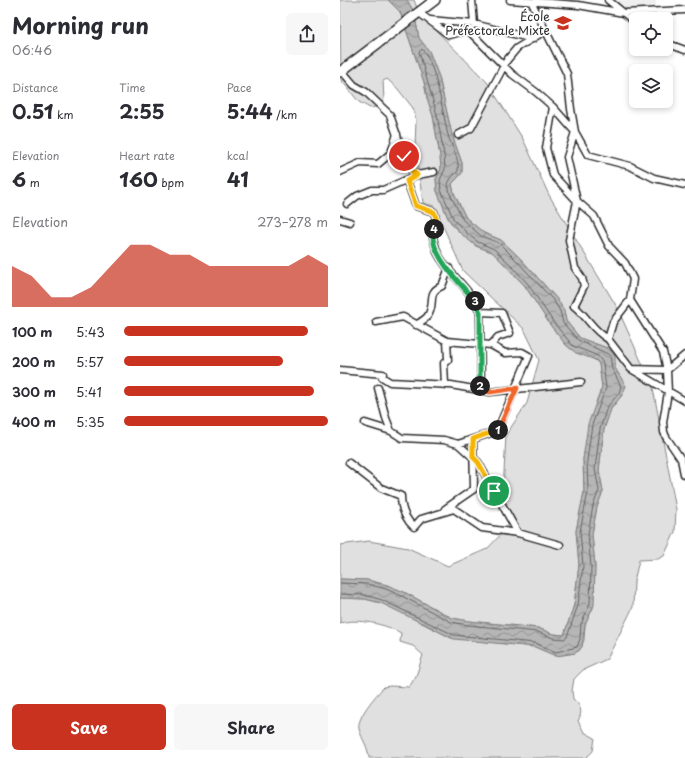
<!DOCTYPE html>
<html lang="en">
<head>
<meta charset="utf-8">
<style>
  body { margin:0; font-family:"Playpen Sans",sans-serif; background:#f7f7f7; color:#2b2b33; height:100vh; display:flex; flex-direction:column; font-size:15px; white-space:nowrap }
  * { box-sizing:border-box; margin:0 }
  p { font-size:13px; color:#7c7c81 }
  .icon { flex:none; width:22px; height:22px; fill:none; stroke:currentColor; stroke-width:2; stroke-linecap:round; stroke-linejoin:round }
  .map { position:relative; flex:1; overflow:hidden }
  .drawer { display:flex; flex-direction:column; background:#fff; width:340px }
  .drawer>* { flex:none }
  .fabs { position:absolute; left:289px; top:12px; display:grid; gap:8px }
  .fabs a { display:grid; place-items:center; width:44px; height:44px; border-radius:6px; background:#fff; box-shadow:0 2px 6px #0003; font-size:20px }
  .pin { position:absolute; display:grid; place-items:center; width:34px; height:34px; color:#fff; margin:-17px; border:2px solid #fff; border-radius:50%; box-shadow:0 1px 4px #0007 }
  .km { position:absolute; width:20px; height:20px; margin:-10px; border-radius:50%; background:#222; color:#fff; font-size:11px; line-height:20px; text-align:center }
  .round { display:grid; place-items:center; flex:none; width:42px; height:42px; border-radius:6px; background:#f7f7f7 }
  .headline { display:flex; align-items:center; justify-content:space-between; height:68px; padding:0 12px }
  h1 { font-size:22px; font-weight:700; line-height:30px }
  .metrics { display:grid; grid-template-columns:repeat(3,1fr); gap:6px; height:68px; padding:4px 12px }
  .metrics div { display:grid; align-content:center }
  .metrics b { font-size:20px; font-weight:700 }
  .metrics small { font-size:11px; font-weight:400 }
  .metrics p { font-size:11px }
  .chart { height:112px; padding:8px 12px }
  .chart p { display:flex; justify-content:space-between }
  .chart svg { width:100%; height:72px; margin-top:4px; fill:#c8321e; opacity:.7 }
  .action { display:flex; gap:8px; margin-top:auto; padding:8px 12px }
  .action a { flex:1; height:46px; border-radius:6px; background:#c8321e; color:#fff; font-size:16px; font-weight:700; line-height:46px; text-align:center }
  .action a+a { background:#f7f7f7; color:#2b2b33 }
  ul { padding:0 12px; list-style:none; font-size:13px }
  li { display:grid; grid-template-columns:64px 48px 1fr; align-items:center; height:30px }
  li i { height:10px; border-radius:5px; background:#c8321e }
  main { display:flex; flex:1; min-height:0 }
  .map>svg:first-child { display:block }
  .built { fill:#efefef }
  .grass { fill:#e0e0e0; stroke:#868686 }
  .water { fill:url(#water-waves); stroke:#7e7e7e }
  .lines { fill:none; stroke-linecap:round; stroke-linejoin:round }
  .shore { stroke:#636363; stroke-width:1 }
  .minor-casing { stroke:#2b2b2b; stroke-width:9 }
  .primary-casing { stroke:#2b2b2b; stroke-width:12 }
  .minor { stroke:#fff; stroke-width:6 }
  .primary { stroke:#fff; stroke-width:9 }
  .split-1-casing { stroke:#fff; stroke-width:8 }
  .split-2-casing { stroke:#fff; stroke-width:8 }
  .split-3-casing { stroke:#fff; stroke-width:8 }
  .split-4-casing { stroke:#fff; stroke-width:8 }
  .split-5-casing { stroke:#fff; stroke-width:8 }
  .split-1 { stroke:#f5b400; stroke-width:5 }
  .split-2 { stroke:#f0652b; stroke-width:5 }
  .split-3 { stroke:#22a559; stroke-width:5 }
  .split-4 { stroke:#22a559; stroke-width:5 }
  .split-5 { stroke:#f5b400; stroke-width:5 }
  .labels { text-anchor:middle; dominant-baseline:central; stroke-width:3.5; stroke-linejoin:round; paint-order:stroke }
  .poi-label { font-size:12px; fill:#2b2b2b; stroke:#fff; text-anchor:end }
</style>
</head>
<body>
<main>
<section class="drawer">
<div class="headline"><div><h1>Morning run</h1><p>06:46</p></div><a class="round"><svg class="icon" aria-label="share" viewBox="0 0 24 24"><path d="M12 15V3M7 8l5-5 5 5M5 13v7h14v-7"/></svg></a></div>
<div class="metrics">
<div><p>Distance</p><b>0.51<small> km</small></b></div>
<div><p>Time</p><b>2:55</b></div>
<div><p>Pace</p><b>5:44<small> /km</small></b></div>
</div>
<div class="metrics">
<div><p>Elevation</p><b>6<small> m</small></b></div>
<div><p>Heart rate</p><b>160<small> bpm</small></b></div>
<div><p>kcal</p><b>41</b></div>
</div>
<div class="chart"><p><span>Elevation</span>273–278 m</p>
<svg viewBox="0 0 160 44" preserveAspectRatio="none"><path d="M0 44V19L10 25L20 38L30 38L40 32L50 19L60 6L70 6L80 12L90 12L100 19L110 19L120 19L130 19L140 19L150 12L160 19V44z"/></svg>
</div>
<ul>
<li><b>100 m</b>5:43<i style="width:90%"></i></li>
<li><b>200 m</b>5:57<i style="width:78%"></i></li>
<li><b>300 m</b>5:41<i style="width:93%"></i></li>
<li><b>400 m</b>5:35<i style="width:100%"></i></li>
</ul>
<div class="action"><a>Save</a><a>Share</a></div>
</section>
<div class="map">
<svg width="345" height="758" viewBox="0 0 345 758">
  <defs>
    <pattern id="water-waves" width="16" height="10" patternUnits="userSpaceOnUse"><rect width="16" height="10" fill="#b6b6b6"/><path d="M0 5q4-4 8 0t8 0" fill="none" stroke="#949494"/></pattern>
  </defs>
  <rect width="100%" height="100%" fill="#fff"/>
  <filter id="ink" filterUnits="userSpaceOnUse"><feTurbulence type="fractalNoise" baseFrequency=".025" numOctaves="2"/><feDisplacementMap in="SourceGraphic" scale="8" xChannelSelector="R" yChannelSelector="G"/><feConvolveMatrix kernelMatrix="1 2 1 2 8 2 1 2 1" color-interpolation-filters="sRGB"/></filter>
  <g filter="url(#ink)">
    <path class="built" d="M 271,0 L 316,0 L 315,14 L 283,10 Z"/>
    <path class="grass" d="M 0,0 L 48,0 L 60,12 L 84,82 L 87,98 L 93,116 L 100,156 L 101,169 L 96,179 L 97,191 L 108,218 L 113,226 L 136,246 L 152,252 L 167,267 L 185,286 L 211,326 L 226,345 L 231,349 L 255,360 L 259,364 L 262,387 L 257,399 L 246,444 L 243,459 L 244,492 L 236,531 L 239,565 L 234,605 L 224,635 L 213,634 L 198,628 L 129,621 L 112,618 L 64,592 L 47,585 L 27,580 L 0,579 L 0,545 L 29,541 L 68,548 L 108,566 L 147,549 L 168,527 L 163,491 L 166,435 L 187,403 L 199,360 L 184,329 L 123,271 L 94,206 L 83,203 L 75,147 L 76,120 L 73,108 L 57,88 L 47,79 L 43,81 L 44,100 L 36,107 L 30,108 L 19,102 L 1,80 Z
      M 67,0 L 74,0 L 79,13 L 147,82 L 183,139 L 209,195 L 277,307 L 313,388 L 336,509 L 335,532 L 324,556 L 318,559 L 299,560 L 294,582 L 293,607 L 267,659 L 243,670 L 234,679 L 232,691 L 233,699 C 241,705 243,712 238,721 L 244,732 L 255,738 L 253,751 L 246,758 L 29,758 C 28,746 22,740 19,729 C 16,718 36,695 44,687 L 50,686 L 69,687 L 76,676 L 83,655 L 73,646 L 60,642 L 61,633 C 45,624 19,618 0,623 L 0,598 L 25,599 L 41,603 L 56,609 L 111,638 L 195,647 L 216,656 L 235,653 L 240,650 L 244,640 L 245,625 L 253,608 L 255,567 L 252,534 L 257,507 L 263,491 L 259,470 L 264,429 L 271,409 L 282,395 L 284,383 L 275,368 L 275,362 L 267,348 L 240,338 L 226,321 L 224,310 L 217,299 L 179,257 L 161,240 L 144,233 L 126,218 L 114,193 L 112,184 L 122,173 L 122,163 L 112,135 L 99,77 L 89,51 L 79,38 L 74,12 Z"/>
    <path class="water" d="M 48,0 L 67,0 L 74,12 L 79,38 L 89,51 L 99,77 L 112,135 L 122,163 L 122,173 L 112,184 L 114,193 L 126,218 L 144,233 L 161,240 L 179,257 L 217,299 L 224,310 L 226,321 L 240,338 L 267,348 L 275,354 L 275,368 L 286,386 L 282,395 L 271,409 L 264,429 L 259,470 L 263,491 L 257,507 L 252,534 L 255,567 L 254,605 L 245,625 L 242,647 L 235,653 L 216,656 L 195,647 L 114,639 L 41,603 L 25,599 L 0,598 L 0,579 L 27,580 L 47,585 L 64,592 L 112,618 L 129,621 L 198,628 L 213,634 L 224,635 L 234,605 L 239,565 L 236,531 L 244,492 L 243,459 L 248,424 L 262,387 L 259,364 L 256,360 L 236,353 L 226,345 L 211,326 L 185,286 L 167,267 L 152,252 L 136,246 L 120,233 L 108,218 L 97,191 L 96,179 L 101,169 L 100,156 L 93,116 L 87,98 L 84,82 L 60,12 Z"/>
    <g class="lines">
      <path class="shore" d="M 0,583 L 27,584 L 46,589 L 62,596 L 111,622 L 128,625 L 198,632 L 213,638 L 224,639 L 227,637 L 238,605 L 243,566 L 240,531 L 248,492 L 247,460 L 252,425 L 266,388 L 263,363 L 258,356 L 233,346 L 214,323 L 188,284 L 170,264 L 154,249 L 138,242 L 129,235 L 114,220 L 101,190 L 100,180 L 105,169 L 104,155 L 97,115 L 79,52 L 82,49 C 96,63 103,115 108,135 C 111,146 120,159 118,171 L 111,178 L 108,184 L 110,194 L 123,220 L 141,236 L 159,243 L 176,260 L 214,301 L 220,311 L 223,323 L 238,340 L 270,355 L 272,369 L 281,386 L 279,393 L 267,407 L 260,429 L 255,469 L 259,490 L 253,506 L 248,534 L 251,567 L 250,604 L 241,624 L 240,639 L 237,647 L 216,652 L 195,643 L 114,635 L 42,600 L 25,595 L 0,594"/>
      <g class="minor-casing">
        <path id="minor" d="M 170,0 L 238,5 L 284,13 L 345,10
          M 268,0 L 296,23
          M 192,3 L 227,74 L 231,109 L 235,132 L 227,157 L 237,201 L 229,240 L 235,268 L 242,278 L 244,286 L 234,306 C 248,317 252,330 268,339
          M 78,12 L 109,35 L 128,30 L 172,74 L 196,92 L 213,107 L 235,132 L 248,155 L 290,166 L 314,178 L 345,185
          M 90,20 L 134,24 L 193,39
          M 132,26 L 134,24 L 132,0
          M 326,43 L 345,50
          M 2,71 L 14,85 L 26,92 L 50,115 L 64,156 L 71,170 L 77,175
          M 213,107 L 206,148 L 213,175 L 237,201 L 254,216 L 269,246 L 285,263 L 293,279 L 290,300 L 323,352 L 327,370 L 328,392 L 323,422 L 324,432 L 326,437 L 341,459 L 344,474
          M 118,135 L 131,128 L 167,60 L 177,48 L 205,31
          M 0,172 L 20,163 L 38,164 L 51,153 L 57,134
          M 67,181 L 76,206 L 94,212 C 98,223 95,222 93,233 C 92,238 96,248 98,254 C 109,275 131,289 140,312 L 141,390
          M 7,204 L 17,196 L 32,190 L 43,190 L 77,175 L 94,172
          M 0,219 L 10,222
          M 290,300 L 273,322 L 268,339 L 291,369 L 345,401
          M 140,312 L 162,313 L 170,333 L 158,337 L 151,345
          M 36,322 L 63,317 L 107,341 L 151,345 L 165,353 L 182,352 L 189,356 L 157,431 L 118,444
          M 76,325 C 79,323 84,320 87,317 C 97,304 85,293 102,286 L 109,268
          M 292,369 L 327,370 L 345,355
          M 0,370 L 43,374
          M 42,377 L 50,382 L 111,385 L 150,392 L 241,382
          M 105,385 L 104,363 L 108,360 L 107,341
          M 38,388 L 46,418 L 51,431
          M 25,423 L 51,431 L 62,438 L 104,440 L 118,444 L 138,462 L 178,533 L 220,545
          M 9,463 L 41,488 L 61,496 C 61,508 64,518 74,527 L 81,519 L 114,509 L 142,528 L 178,533
          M 105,509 L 134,489 L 133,439"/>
      </g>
      <g class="primary-casing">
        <path id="primary" d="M 0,72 L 95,0"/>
      </g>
      <use href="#minor" class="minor"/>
      <use href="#primary" class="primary"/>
    </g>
  </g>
  <g class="lines" filter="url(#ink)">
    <g class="split-1-casing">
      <path id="split-1" d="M 154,491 L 138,462 L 133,457 L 133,439 L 158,430"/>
    </g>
    <g class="split-2-casing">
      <path id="split-2" d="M 140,386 L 140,390 L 150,392 L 177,388 L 158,430"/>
    </g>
    <g class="split-3-casing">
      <path id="split-3" d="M 135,301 L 140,312 L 140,386"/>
    </g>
    <g class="split-4-casing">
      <path id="split-4" d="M 94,229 C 86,251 122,285 135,301"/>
    </g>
    <g class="split-5-casing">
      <path id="split-5" d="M 64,156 L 71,170 L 77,175 L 67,181 L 76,206 L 94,212 L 97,221 L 94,229"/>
    </g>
    <use href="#split-1" class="split-1"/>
    <use href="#split-2" class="split-2"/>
    <use href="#split-3" class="split-3"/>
    <use href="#split-4" class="split-4"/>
    <use href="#split-5" class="split-5"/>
  </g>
  <defs>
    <g id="school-bare" transform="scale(1.38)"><path d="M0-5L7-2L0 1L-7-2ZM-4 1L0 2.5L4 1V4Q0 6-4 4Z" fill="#c8321e" stroke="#fff" stroke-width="2.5" paint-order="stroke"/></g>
  </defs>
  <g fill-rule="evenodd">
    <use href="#school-bare" x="223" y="23"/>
  </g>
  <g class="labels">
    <g class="poi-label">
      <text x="210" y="16">École<tspan x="210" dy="14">Préfectorale Mixte</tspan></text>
    </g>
  </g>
</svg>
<div class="fabs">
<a><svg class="icon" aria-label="locate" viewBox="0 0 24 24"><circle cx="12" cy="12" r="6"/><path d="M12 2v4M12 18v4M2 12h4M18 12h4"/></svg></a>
<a><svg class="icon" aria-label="layers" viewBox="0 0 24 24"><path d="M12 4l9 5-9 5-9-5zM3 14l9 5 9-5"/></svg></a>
</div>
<div class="pin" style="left:154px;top:491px;background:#1e9e55"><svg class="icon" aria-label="arrive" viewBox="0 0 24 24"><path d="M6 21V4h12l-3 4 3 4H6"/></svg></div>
<div class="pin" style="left:64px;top:156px;background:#d93025"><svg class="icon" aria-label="check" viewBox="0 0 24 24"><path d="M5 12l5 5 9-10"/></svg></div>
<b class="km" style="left:158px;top:430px">1</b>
<b class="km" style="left:140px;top:386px">2</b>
<b class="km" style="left:135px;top:301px">3</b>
<b class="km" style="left:94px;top:229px">4</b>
</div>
</main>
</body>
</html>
